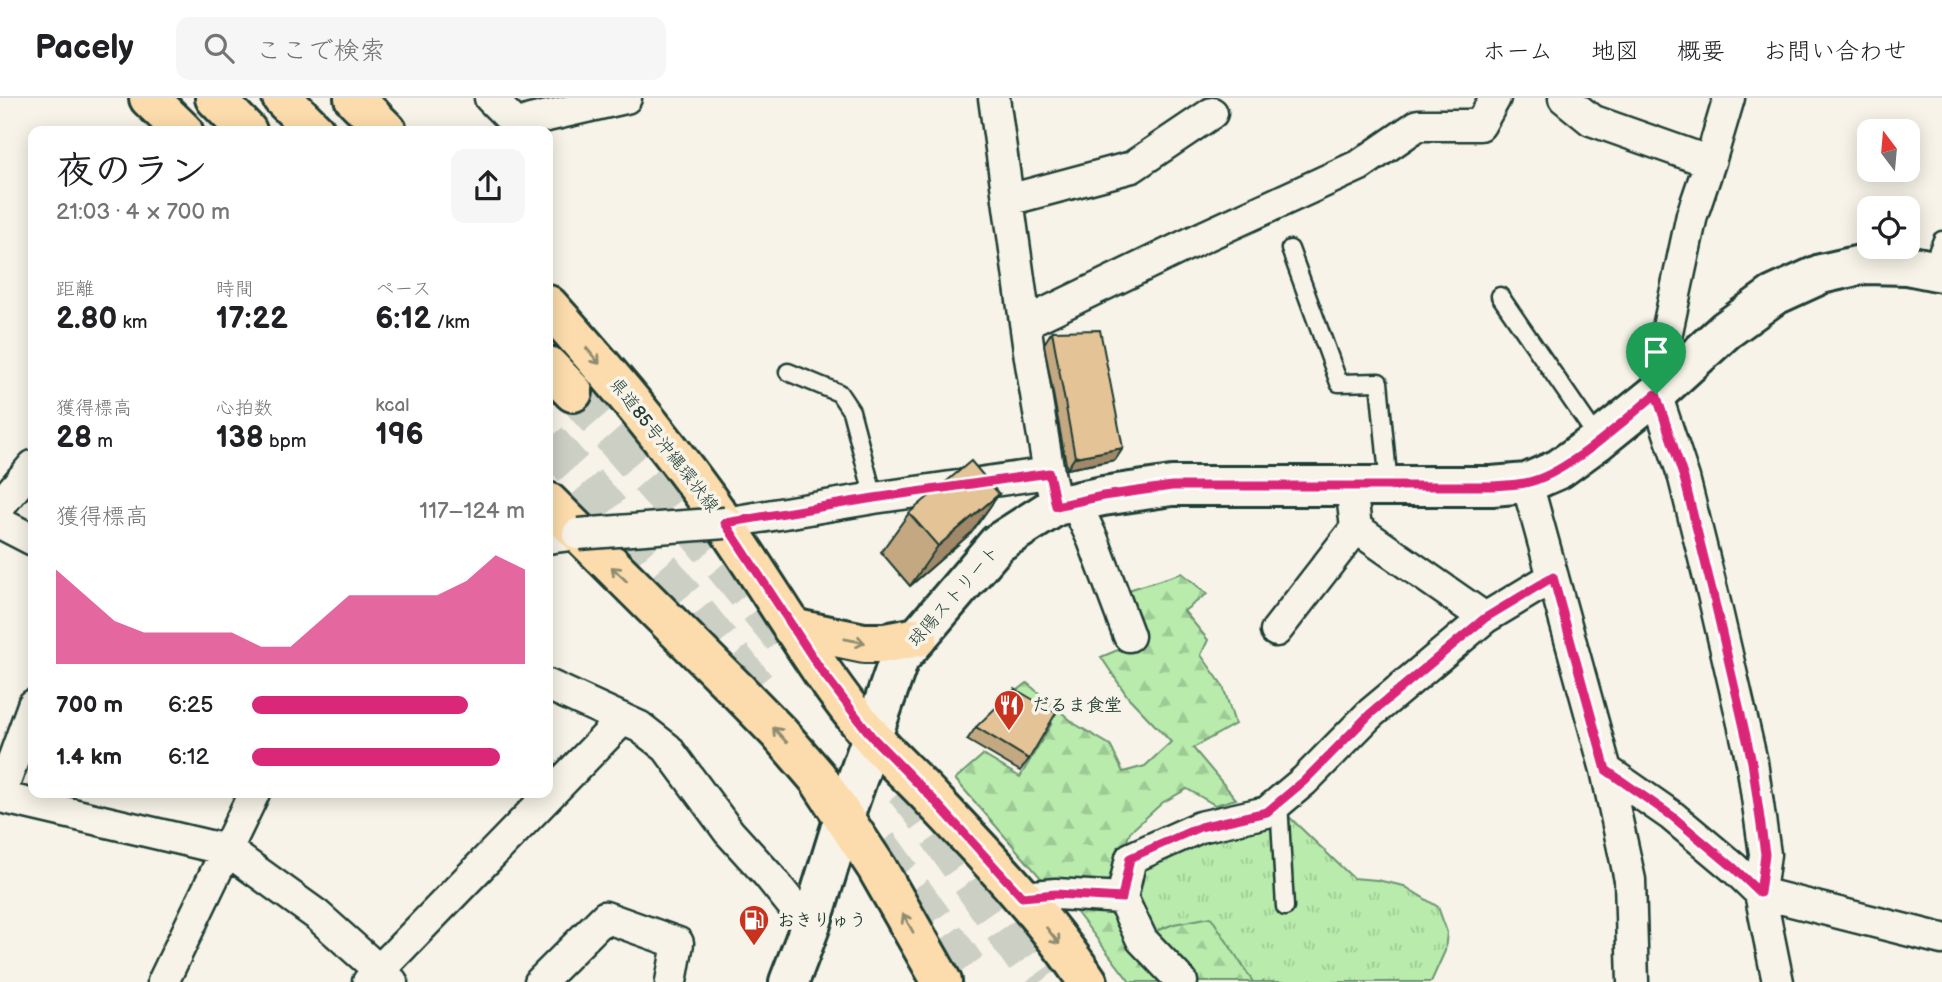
<!DOCTYPE html>
<html lang="ja">
<head>
<meta charset="utf-8">
<style>
  body { margin:0; font-family:"Balsamiq Sans","Klee One",sans-serif; background:#f6f6f6; color:#202124; height:100vh; display:flex; flex-direction:column; font-size:26px; white-space:nowrap }
  * { box-sizing:border-box; margin:0 }
  p { font-size:23px; color:#757577 }
  .icon { flex:none; width:38px; height:38px; fill:none; stroke:currentColor; stroke-width:2; stroke-linecap:round; stroke-linejoin:round }
  .map { position:relative; flex:1; overflow:hidden }
  .details { position:absolute; left:28px; top:28px; width:525px; height:672px; display:flex; flex-direction:column; background:#fff; border-radius:14px; box-shadow:0 4px 18px #0003 }
  .details>* { flex:none }
  .needle { width:46px; rotate:344deg }
  .controls { position:absolute; left:1857px; top:21px; display:grid; gap:14px }
  .controls a { display:grid; place-items:center; width:63px; height:63px; border-radius:14px; background:#fff; box-shadow:0 4px 18px #0003; font-size:35px }
  .pin { position:absolute; display:grid; place-items:center; width:60px; height:60px; color:#fff; margin:-72px -30px; border-radius:50% 50% 50% 0; rotate:-45deg; box-shadow:0 0 7px #0007 }
  .pin .icon { rotate:45deg }
  .round { display:grid; place-items:center; flex:none; width:74px; height:74px; border-radius:14px; background:#f6f6f6 }
  .overview { display:flex; align-items:center; justify-content:space-between; height:119px; padding:0 28px }
  h1 { font-size:38px; font-weight:600; line-height:52px }
  .metrics { display:grid; grid-template-columns:repeat(3,1fr); gap:10px; height:119px; padding:7px 28px }
  .metrics div { display:grid; align-content:center }
  .metrics b { font-size:30px; font-weight:600 }
  .metrics small { font-size:19px; font-weight:400 }
  .metrics p { font-size:19px }
  .chart { height:196px; padding:14px 28px }
  .chart p { display:flex; justify-content:space-between }
  .chart svg { width:100%; height:126px; margin-top:7px; fill:#db2777; opacity:.7 }
  ul { padding:0 28px; list-style:none; font-size:23px }
  li { display:grid; grid-template-columns:112px 84px 1fr; align-items:center; height:52px }
  li i { height:18px; border-radius:9px; background:#db2777 }
  header { display:flex; align-items:center; gap:42px; box-sizing:border-box; height:98px; padding:0 35px; background:#fff; border-bottom:2px solid #e0e0e0 }
  header strong { font-size:33px }
  nav { display:flex; gap:38px; margin-inline-start:auto; font-size:24px }
  .search { width:490px; height:63px; background:#f6f6f6; display:flex; align-items:center; gap:18px; box-sizing:border-box; padding:0 24px; border-radius:14px; color:#757577; font-size:26px }
  .map>svg:first-child { display:block }
  .grass { fill:url(#grass-tufts); stroke:#6c9470; stroke-width:2 }
  .forest { fill:url(#forest-firs); stroke:#6c9470; stroke-width:2 }
  .lines { fill:none; stroke-linecap:round; stroke-linejoin:round }
  .motorway-tunnel { stroke:#cccfc4; stroke-width:38; stroke-dasharray:38 19; stroke-linecap:butt }
  .service-casing { stroke:#1f3d34; stroke-width:21 }
  .minor-casing { stroke:#1f3d34; stroke-width:35 }
  .secondary-casing { stroke:#1f3d34; stroke-width:44 }
  .primary-casing { stroke:#1f3d34; stroke-width:44 }
  .motorway-casing { stroke:#1f3d34; stroke-width:44 }
  .service { stroke:#f7f3e8; stroke-width:16 }
  .minor { stroke:#f7f3e8; stroke-width:30 }
  .secondary { stroke:#f7f3e8; stroke-width:38 }
  .primary { stroke:#fcdcac; stroke-width:38 }
  .motorway { stroke:#fcdcac; stroke-width:38 }
  .minor-bridge-casing { stroke:#1f3d34; stroke-width:35; stroke-linecap:butt }
  .minor-bridge { stroke:#f7f3e8; stroke-width:30 }
  .wall { fill:#c4a881; stroke:#1f3d34; stroke-width:2 }
  .shaded-wall { fill:#a08869; stroke:#1f3d34; stroke-width:2 }
  .building { fill:#e4c396; stroke:#1f3d34; stroke-width:2 }
  .oneway { stroke:#8e8c70 }
  .route-casing { stroke:#fff; stroke-width:14 }
  .route { stroke:#db2777; stroke-width:9 }
  .labels { text-anchor:middle; dominant-baseline:central; stroke-width:7; stroke-linejoin:round; paint-order:stroke }
  .street-label { font-size:18px; fill:#1f3d34; stroke:#f7f3e8 }
  .poi-label { font-size:18px; font-weight:bold; fill:#1f3d34; stroke:#f7f3e8; text-anchor:start }
</style>
</head>
<body>
<header>
<strong>Pacely</strong>
<div class="search"><svg class="icon" aria-label="search" viewBox="0 0 24 24"><circle cx="10" cy="10" r="6"/><path d="M15 15l6 6"/></svg>ここで検索</div>
<nav><a>ホーム</a><a>地図</a><a>概要</a><a>お問い合わせ</a></nav>
</header>
<div class="map">
<svg width="1942" height="884" viewBox="0 0 1942 884">
  <defs>
    <pattern id="grass-tufts" width="24" height="20" patternUnits="userSpaceOnUse" patternTransform="scale(1.75)"><rect width="24" height="20" fill="#b8ebac"/><path d="M3 7l-1-3M5 7V3M7 7l1-3M15 17l-1-3M17 17v-4M19 17l1-3" fill="none" stroke="#9eca95"/></pattern>
    <pattern id="forest-firs" width="22" height="20" patternUnits="userSpaceOnUse" patternTransform="scale(1.75)"><rect width="22" height="20" fill="#b8ebac"/><path d="M5 1l3.5 6h-7zM16 11l3.5 6h-7z" fill="#9eca95"/></pattern>
  </defs>
  <rect width="100%" height="100%" fill="#f7f3e8"/>
  <filter id="ink" filterUnits="userSpaceOnUse"><feTurbulence type="fractalNoise" baseFrequency=".0143" numOctaves="2"/><feDisplacementMap in="SourceGraphic" scale="14" xChannelSelector="R" yChannelSelector="G"/><feConvolveMatrix kernelMatrix="1 2 1 2 8 2 1 2 1" color-interpolation-filters="sRGB"/></filter>
  <g filter="url(#ink)">
    <path class="grass" d="M 1282,712 L 1353,780 L 1377,782 L 1404,788 L 1438,809 L 1447,834 L 1445,853 L 1431,884 L 1205,884 L 1161,857 L 1130,795 L 1135,771 L 1190,741 L 1252,733 Z"/>
    <path class="forest" d="M 1182,475 L 1207,496 L 1184,513 L 1208,542 L 1201,557 L 1223,588 L 1235,626 L 1193,650 L 1236,701 L 1215,707 L 1187,691 L 1162,705 L 1130,734 L 1123,754 L 1118,792 L 1047,787 L 955,681 L 983,657 L 1020,679 L 1052,625 L 1012,597 L 1027,585 L 1075,626 L 1110,647 L 1123,674 L 1145,668 L 1171,644 L 1128,599 L 1101,559 L 1130,547 L 1122,494 Z
      M 1068,803 L 1115,806 L 1143,838 L 1174,826 L 1211,819 L 1253,884 L 1130,884 Z"/>
    <g class="lines">
      <path class="motorway-tunnel" d="M 573,294 L 702,441 L 789,548
        M 548,342 L 663,473 L 767,602
        M 904,691 L 924,716 L 1040,884
        M 879,746 L 978,884"/>
      <g class="service-casing">
        <path id="service" d="M 1290,151 L 1339,285 L 1379,284 L 1389,388
          M 1930,171 L 1942,142
          M 1500,198 L 1599,342
          M 788,274 L 839,295 L 851,313 L 874,400
          M 1279,704 L 1285,809"/>
      </g>
      <g class="minor-casing">
        <path id="minor" d="M 490,0 L 523,33
          M 994,0 L 1030,260 L 1049,375 L 1056,408
          M 1564,0 L 1591,22 L 1710,64
          M 530,22 L 626,0
          M 1008,102 L 1132,69 L 1212,15
          M 1025,225 L 1203,139 L 1360,67 L 1418,27 L 1480,27 L 1495,0
          M 1683,272 L 1664,248 L 1692,117 L 1710,64 L 1729,0
          M 1656,296 L 1684,380 L 1713,496 L 1752,664 L 1765,756 L 1760,795 L 1778,884
          M 1527,385 L 1606,672 L 1630,782 L 1633,884
          M 1351,388 L 1356,430 L 1485,520
          M 1075,404 L 1093,442 L 1129,538
          M 0,407 L 33,368
          M 0,425 L 33,442
          M 725,425 L 874,400 L 1049,375
          M 548,440 L 578,436
          M 1276,533 L 1356,430
          M 548,587 L 640,629 L 667,650 L 729,734 L 769,778 L 810,829
          M 1606,672 L 1672,718 L 1734,770 L 1760,795 L 1942,841
          M 0,698 L 33,607
          M 0,699 L 227,752 L 317,817 L 392,884
          M 1022,799 L 1056,796 L 1122,800
          M 163,884 L 254,695
          M 368,884 L 623,621
          M 540,884 L 605,819 L 678,845 L 671,884
          M 1182,884 L 1142,842 L 1122,800 L 1131,760 L 1200,729 L 1267,714 L 1304,683 L 1370,616 L 1485,520 L 1553,479"/>
      </g>
      <g class="secondary-casing">
        <path id="secondary" d="M 789,884 L 810,829 L 844,719 L 899,561 L 998,445 L 1056,408 L 1103,398 L 1172,388 L 1492,388 L 1527,385 L 1559,371 L 1599,342 L 1656,296 L 1726,232 L 1773,198 L 1821,176 L 1865,166 L 1907,167 L 1942,174"/>
      </g>
      <g class="primary-casing">
        <path id="primary" d="M 149,0 L 183,33
          M 354,0 L 387,33
          M 548,207 C 610,276 671,348 724,425 C 774,496 815,572 871,638 C 891,661 914,681 934,703 C 988,760 1044,818 1088,884
          M 548,404 L 738,593 L 779,635 L 817,679 L 877,770 L 942,884
          M 792,530 L 864,545 L 885,545 L 918,539"/>
      </g>
      <g class="motorway-casing">
        <path id="motorway" d="M 215,0 L 247,33
          M 282,0 L 315,33
          M 548,268 L 573,294"/>
      </g>
      <use href="#service" class="service"/>
      <use href="#minor" class="minor"/>
      <use href="#secondary" class="secondary"/>
      <use href="#primary" class="primary"/>
      <use href="#motorway" class="motorway"/>
      <g class="minor-bridge-casing">
        <path id="minor-bridge" d="M 578,436 L 725,425"/>
      </g>
      <use href="#minor-bridge" class="minor-bridge"/>
    </g>
    <path class="wall" d="M 1052,233 L 1123,350 L 1115,362 L 1067,371 L 1044,246 Z
      M 999,396 L 971,435 L 910,488 L 881,454 L 909,415 Z
      M 976,629 L 1029,661 L 1020,673 L 967,642 Z"/>
    <path class="shaded-wall" d="M 1123,350 L 1115,362 L 1067,371 L 1075,359 Z
      M 999,396 L 971,435 L 910,488 L 938,448 Z"/>
    <path class="building" d="M 1100,232 L 1123,350 L 1075,359 L 1052,233 Z
      M 971,363 L 999,396 L 938,448 L 909,415 Z
      M 1015,591 L 1056,615 L 1029,661 L 976,629 Z"/>
    <defs><path id="oneway-shaft" d="M-6 0H5M1.5-3L5.5 0L1.5 3" fill="none" stroke-width="1.6" stroke-linecap="round" stroke-linejoin="round" transform="scale(1.75)"/></defs>
    <g class="oneway">
      <use href="#oneway-shaft" transform="translate(593 258) rotate(50)"/>
      <use href="#oneway-shaft" transform="translate(619 476) rotate(-136)"/>
      <use href="#oneway-shaft" transform="translate(855 543) rotate(11)"/>
      <use href="#oneway-shaft" transform="translate(780 637) rotate(-132)"/>
      <use href="#oneway-shaft" transform="translate(908 825) rotate(-119)"/>
      <use href="#oneway-shaft" transform="translate(1053 838) rotate(52)"/>
    </g>
  </g>
  <g class="lines" filter="url(#ink)">
    <g class="route-casing">
      <path id="route" d="M 1656,296 L 1684,380 L 1713,496 L 1752,664 L 1765,756 L 1760,795 L 1734,770 L 1672,718 L 1606,672 L 1553,479 L 1485,520 L 1370,616 L 1304,683 L 1267,714 L 1200,729 L 1130,760 L 1122,800 L 1056,796 L 1022,799 L 933,701 L 872,639 L 821,572 L 725,425 L 874,400 L 1049,375 L 1056,408 L 1103,398 L 1172,388 L 1492,388 C 1503,387 1514,387 1525,385 C 1565,378 1623,323 1656,296 Z"/>
    </g>
    <use href="#route" class="route"/>
  </g>
  <defs>
    <g id="restaurant-pin" transform="scale(1.575)"><path d="M0 17L-7.5 6A9.5 9.5 0 1 1 7.5 6Z" fill="#c8321e" stroke="#f7f3e8"/><path d="M-5-6h1v4h1v-4h1v4h1v-4h1v5L-1.5 .5V6h-2V.5L-5-1ZM5-6V6H3V1.5H1.5Q1.5-4 5-6Z" fill="#fff"/></g>
    <g id="fuel-pin" transform="scale(1.575)"><path d="M0 17L-7.5 6A9.5 9.5 0 1 1 7.5 6Z" fill="#c8321e" stroke="#f7f3e8"/><path d="M-5.5-6h7V0h2V4h1.3V-2.5L3-4.5l.8-.8L6-3V5H2.5V1h-1V6h-7ZM-4.2-4.7v3.2H.2V-4.7Z" fill="#fff"/></g>
  </defs>
  <g fill-rule="evenodd">
    <use href="#restaurant-pin" x="1009" y="607"/>
    <use href="#fuel-pin" x="754" y="822"/>
  </g>
  <g class="labels">
    <g class="street-label">
      <text transform="translate(664 347) rotate(52)">県道85号沖縄環状線</text>
      <text transform="translate(954 498) rotate(-49)">球陽ストリート</text>
    </g>
    <g class="poi-label">
      <text x="1032" y="607">だるま食堂</text>
      <text x="777" y="822">おきりゅう</text>
    </g>
  </g>
</svg>
<div class="controls">
<a><svg class="needle" viewBox="-14 -14 28 28"><path d="M0-13l5 13h-10z" fill="#e53935"/><path d="M0 13l5-13h-10z" fill="#757577"/></svg></a>
<a><svg class="icon" aria-label="locate" viewBox="0 0 24 24"><circle cx="12" cy="12" r="6"/><path d="M12 2v4M12 18v4M2 12h4M18 12h4"/></svg></a>
</div>
<div class="pin" style="left:1656px;top:296px;background:#1e9e55"><svg class="icon" aria-label="arrive" viewBox="0 0 24 24"><path d="M6 21V4h12l-3 4 3 4H6"/></svg></div>
<section class="details">
<div class="overview"><div><h1>夜のラン</h1><p>21:03 · 4 × 700 m</p></div><a class="round"><svg class="icon" aria-label="share" viewBox="0 0 24 24"><path d="M12 15V3M7 8l5-5 5 5M5 13v7h14v-7"/></svg></a></div>
<div class="metrics">
<div><p>距離</p><b>2.80<small> km</small></b></div>
<div><p>時間</p><b>17:22</b></div>
<div><p>ペース</p><b>6:12<small> /km</small></b></div>
</div>
<div class="metrics">
<div><p>獲得標高</p><b>28<small> m</small></b></div>
<div><p>心拍数</p><b>138<small> bpm</small></b></div>
<div><p>kcal</p><b>196</b></div>
</div>
<div class="chart"><p><span>獲得標高</span>117–124 m</p>
<svg viewBox="0 0 160 44" preserveAspectRatio="none"><path d="M0 44V11L10 20L20 29L30 33L40 33L50 33L60 33L70 38L80 38L90 29L100 20L110 20L120 20L130 20L140 15L150 6L160 11V44z"/></svg>
</div>
<ul>
<li><b>700 m</b>6:25<i style="width:79%"></i></li>
<li><b>1.4 km</b>6:12<i style="width:91%"></i></li>
</ul>
</section>
</div>
</body>
</html>
